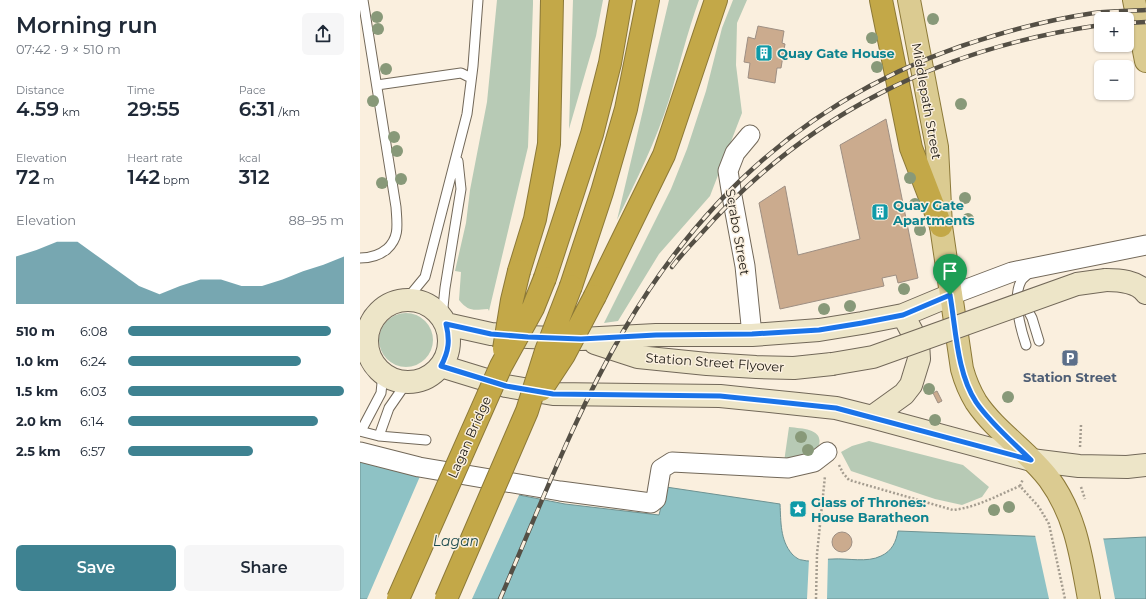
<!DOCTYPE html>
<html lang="en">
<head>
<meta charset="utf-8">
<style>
  body { margin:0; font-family:Montserrat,sans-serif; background:#f6f6f7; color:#1f2937; height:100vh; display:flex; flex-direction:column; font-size:15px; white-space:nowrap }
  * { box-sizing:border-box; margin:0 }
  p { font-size:13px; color:#747a83 }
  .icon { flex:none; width:22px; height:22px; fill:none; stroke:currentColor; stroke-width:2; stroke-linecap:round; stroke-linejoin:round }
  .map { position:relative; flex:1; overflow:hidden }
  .drawer { display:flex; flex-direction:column; background:#fff; width:360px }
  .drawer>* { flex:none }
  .tools { position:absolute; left:734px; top:12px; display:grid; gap:8px }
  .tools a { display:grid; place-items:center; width:40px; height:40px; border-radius:6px; background:#fff; box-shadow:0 1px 3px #0004; font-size:20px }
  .pin { position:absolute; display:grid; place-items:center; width:34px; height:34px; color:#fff; margin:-41px -17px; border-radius:50% 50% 50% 0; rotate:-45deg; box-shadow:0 0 4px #0007 }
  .pin .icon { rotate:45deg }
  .round { display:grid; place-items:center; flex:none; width:42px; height:42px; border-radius:6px; background:#f6f6f7 }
  .overview { display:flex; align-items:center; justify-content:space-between; height:68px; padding:0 16px }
  h1 { font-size:22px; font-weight:600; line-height:30px }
  .figures { display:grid; grid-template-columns:repeat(3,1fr); gap:6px; height:68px; padding:4px 16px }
  .figures div { display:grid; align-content:center }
  .figures b { font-size:20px; font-weight:600 }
  .figures small { font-size:11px; font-weight:400 }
  .figures p { font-size:11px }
  .chart { height:112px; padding:8px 16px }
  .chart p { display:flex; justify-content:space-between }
  .chart svg { width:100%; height:72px; margin-top:4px; fill:#3e8291; opacity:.7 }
  .action { display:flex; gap:8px; margin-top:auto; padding:8px 16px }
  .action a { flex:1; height:46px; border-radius:6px; background:#3e8291; color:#fff; font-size:16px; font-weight:600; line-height:46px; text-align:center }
  .action a+a { background:#f6f6f7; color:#1f2937 }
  ul { padding:0 16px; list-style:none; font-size:13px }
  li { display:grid; grid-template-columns:64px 48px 1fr; align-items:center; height:30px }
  li i { height:10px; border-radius:5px; background:#3e8291 }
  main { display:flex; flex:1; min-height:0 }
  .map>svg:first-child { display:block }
  .green { fill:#b7cab5 }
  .water { fill:#8ec2c5; stroke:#6e9292 }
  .pier { fill:#faefde }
  .building { fill:#cbab8e; stroke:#9e8f83 }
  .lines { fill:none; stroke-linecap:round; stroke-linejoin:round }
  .lane-casing { stroke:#726859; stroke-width:11 }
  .street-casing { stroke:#726859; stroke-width:21 }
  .secondary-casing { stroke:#726859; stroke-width:24 }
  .primary-casing { stroke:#8c7938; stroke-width:24 }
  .highway-casing { stroke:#8c7938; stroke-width:24 }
  .path { stroke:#a59d90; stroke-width:2.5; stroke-dasharray:2 2; stroke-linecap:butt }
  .lane { stroke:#fff; stroke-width:9 }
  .street { stroke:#fff; stroke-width:19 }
  .secondary { stroke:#ede5c8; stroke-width:22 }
  .primary { stroke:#dbcb91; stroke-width:22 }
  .highway { stroke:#c3a848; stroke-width:22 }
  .rail-casing { stroke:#544f45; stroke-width:4.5 }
  .rail { stroke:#faefde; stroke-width:3; stroke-dasharray:9; stroke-linecap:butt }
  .secondary-bridge-casing { stroke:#726859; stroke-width:24; stroke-linecap:butt }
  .highway-bridge-casing { stroke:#8c7938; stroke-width:24; stroke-linecap:butt }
  .secondary-bridge { stroke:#ede5c8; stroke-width:22 }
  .highway-bridge { stroke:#c3a848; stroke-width:22 }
  .tree { fill:#889979 }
  .route-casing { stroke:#fff; stroke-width:8 }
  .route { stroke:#1a73e8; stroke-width:5 }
  .labels { text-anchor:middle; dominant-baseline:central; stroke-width:3; stroke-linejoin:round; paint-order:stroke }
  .culture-label { font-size:13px; font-weight:bold; fill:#0d838f; stroke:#faefde; text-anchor:start }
  .street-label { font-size:13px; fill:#25211a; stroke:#faefde }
  .service-label { font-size:13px; font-weight:bold; fill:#4e5e75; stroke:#faefde }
  .water-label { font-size:14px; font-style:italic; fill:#1c4b4e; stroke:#faefde }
</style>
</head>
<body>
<main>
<section class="drawer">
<div class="overview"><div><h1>Morning run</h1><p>07:42 · 9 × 510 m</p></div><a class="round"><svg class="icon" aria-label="share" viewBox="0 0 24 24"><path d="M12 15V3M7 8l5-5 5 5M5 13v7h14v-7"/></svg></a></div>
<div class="figures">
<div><p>Distance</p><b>4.59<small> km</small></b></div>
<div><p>Time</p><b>29:55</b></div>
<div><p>Pace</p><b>6:31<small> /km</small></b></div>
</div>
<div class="figures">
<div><p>Elevation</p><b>72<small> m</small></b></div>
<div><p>Heart rate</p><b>142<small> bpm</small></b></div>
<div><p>kcal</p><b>312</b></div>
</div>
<div class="chart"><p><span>Elevation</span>88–95 m</p>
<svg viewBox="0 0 160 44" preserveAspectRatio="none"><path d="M0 44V15L10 11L20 6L30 6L40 15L50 24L60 33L70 38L80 33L90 29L100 29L110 33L120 33L130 29L140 24L150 20L160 15V44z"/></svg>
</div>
<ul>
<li><b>510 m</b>6:08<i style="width:94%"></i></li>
<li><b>1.0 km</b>6:24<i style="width:80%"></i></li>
<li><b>1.5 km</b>6:03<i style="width:100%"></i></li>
<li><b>2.0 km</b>6:14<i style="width:88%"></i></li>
<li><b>2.5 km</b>6:57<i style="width:58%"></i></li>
</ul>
<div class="action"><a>Save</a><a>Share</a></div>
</section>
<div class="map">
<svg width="786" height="599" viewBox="0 0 786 599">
  <rect width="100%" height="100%" fill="#faefde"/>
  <path class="green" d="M 137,0 L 173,0 L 173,4 L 168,147 L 129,311 L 128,309 C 113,310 109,312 99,300 L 101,272 L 95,271 L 106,223 L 110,190 L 127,102 Z
    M 213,0 L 243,0 L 236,36 L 209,129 Z
    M 309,0 L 339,0 C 327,33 319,67 309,100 C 296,141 276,181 257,220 Z
    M 373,0 L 387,0 L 377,23 L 376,65 L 382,113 L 350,196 L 299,254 L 258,321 L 244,323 L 311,189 L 327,149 L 346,91 L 362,28 Z
    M19 340a27 27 0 1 1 54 0a27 27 0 1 1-54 0Z
    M 429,427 C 448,429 469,430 455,454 L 424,462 Z
    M 509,441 L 603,465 L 629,487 L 622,497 L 602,505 L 575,499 L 491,471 L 481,452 L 492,446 Z"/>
  <path class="water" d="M 0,461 L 41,472 L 205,504 L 299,515 L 306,487 L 420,504 C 421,522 420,540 432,554 C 435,557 439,560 442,560 C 454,563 462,559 473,559 C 488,558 507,563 521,556 C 532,551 536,542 538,531 L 745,539 L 786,537 L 786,599 L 0,599 Z"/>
  <path class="pier" d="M 61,474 L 160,493 L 112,599 L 7,599 Z
    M 675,535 L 743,537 L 755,599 L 689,599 Z
    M 468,557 L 467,599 L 447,599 L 449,559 L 456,560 Z"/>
  <path class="building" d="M 398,26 L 424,31 L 422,43 L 425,44 L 421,68 L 417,68 L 415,83 L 388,78 L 390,63 L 384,62 L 388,37 L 395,39 Z
    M 526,119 L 558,278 L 538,283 L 536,275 L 522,278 L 524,286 L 420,309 L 399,203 L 425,186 L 438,255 L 500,239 L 480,145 Z
    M 577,391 L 582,401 L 578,403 L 573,393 Z
    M472 542a10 10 0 1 1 20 0a10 10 0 1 1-20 0Z"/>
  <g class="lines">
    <g class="lane-casing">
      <path id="lane" d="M 17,85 L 101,73 L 111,78
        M 0,258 C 11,258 19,256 27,249 C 40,237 37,224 36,207 L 3,0
        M 46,300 L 65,277 L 107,114 L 113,66 L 118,0
        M 664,303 L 672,318 L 679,341
        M 82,317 L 85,288 L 101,189 L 98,161
        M 666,345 C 660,327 652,299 661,281 C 663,278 667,275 670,272
        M 0,431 L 19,436 L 66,440
        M 1,431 L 21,393 L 23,373
        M 19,436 L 29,408 L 47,382"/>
    </g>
    <g class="street-casing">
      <path id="street" d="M 390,135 L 375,153 L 368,171 L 372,196 L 385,266 L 392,335
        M 591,295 L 652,272 L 786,245
        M 0,452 L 59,467 L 200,491 L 291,503 L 296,499 L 301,469 L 312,462 L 428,468 L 454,462 L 467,452"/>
    </g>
    <g class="secondary-casing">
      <path id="secondary" d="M 746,280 C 759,280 777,281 786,293
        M7 341a41 41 0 1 1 82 0a41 41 0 1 1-82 0Z
        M 86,324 L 131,334 L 168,337 L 221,339 L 296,335 L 392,335 L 459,330 L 502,323 L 543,315 L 591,295
        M 235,343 L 278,357 L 347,364 L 396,367 L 434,368 L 472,364
        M 81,366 L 146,386 L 193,394 L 360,396 L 438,404 L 476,408 L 512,417 L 671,460 L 719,466 L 767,467 L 786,465
        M 512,417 L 544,394 L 551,385 L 559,359 L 558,343 L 543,315"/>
    </g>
    <g class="primary-casing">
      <path id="primary" d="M 549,0 L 577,147 L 581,226 L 602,369 C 605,380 610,392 616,402 C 636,432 668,451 689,479 C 716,516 721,556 729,599
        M 774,0 L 786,61"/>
    </g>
    <g class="highway-casing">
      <path id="highway" d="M 521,0 L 551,148 L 581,226
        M 159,271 L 175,219 L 189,144 L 192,0
        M 185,278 L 232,134 L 250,63 L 261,0
        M 211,286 L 242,192 L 266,109 L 288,0
        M 235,296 L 304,155 L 356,0"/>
    </g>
    <path class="path" d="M 720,447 L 721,425
      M 479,465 L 483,473 L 489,480 L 593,510 C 618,507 638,495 660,486 L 679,507 L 689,524 L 705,599
      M 660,486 L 663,479
      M 721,487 L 725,499
      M 456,599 L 457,554 L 465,476"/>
    <use href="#lane" class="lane"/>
    <use href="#street" class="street"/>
    <use href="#secondary" class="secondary"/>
    <use href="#primary" class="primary"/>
    <use href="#highway" class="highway"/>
    <g class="rail-casing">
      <path id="rail" d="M 767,23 L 786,22
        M 312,267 C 320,256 330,246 340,235 C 447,113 582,48 741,25
        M 140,599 C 179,509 214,416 264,330 C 349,184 471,83 633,36 C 666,26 700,18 734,13 C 751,11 769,11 786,10"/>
    </g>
    <use href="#rail" class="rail"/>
    <g class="secondary-bridge-casing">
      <path id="secondary-bridge" d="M 472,364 L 513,357 L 717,284 L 746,280"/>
    </g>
    <g class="highway-bridge-casing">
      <path id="highway-bridge" d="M 144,349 L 152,300 L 159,271
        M 181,390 L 204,355 L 235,296
        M 38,599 L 141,366 L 173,308 L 185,278
        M 86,599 L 167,411 L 186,351 L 211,286"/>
    </g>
    <use href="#secondary-bridge" class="secondary-bridge"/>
    <use href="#highway-bridge" class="highway-bridge"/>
  </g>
  <g class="tree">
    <circle cx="17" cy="17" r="6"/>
    <circle cx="573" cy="19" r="6"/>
    <circle cx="18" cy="29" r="6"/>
    <circle cx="512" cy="38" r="6"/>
    <circle cx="517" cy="67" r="6"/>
    <circle cx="26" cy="69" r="6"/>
    <circle cx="13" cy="101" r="6"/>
    <circle cx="601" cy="104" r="6"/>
    <circle cx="34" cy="137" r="6"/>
    <circle cx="37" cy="151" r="6"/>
    <circle cx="550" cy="178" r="6"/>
    <circle cx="41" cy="179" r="6"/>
    <circle cx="22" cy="183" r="6"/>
    <circle cx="605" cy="198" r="6"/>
    <circle cx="555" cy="204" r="6"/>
    <circle cx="608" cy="219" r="6"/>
    <circle cx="560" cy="230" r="6"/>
    <circle cx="544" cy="289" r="6"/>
    <circle cx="490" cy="306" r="6"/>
    <circle cx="464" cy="309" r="6"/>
    <circle cx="569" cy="389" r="6"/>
    <circle cx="648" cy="397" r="6"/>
    <circle cx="575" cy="420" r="6"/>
    <circle cx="441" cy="437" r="6"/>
    <circle cx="448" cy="450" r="6"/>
    <circle cx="649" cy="507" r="6"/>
    <circle cx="634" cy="510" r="6"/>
  </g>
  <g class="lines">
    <g class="route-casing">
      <path id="route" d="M 590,295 C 596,330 597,373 616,402 C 631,424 653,442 671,460 L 476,408 L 360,396 L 193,394 L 146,386 L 81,366 C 89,351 90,340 86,324 L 131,334 L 168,337 L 221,339 L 296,335 L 392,334 L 459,330 L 502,323 L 543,315 Z"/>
    </g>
    <use href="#route" class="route"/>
  </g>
  <defs>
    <g id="building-square" transform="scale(0.9)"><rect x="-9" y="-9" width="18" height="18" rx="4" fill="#0f9aa8" stroke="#faefde"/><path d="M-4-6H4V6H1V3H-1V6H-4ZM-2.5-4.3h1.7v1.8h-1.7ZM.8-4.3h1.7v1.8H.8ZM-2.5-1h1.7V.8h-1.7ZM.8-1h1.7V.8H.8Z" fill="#fff"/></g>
    <g id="parking-square" transform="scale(0.9)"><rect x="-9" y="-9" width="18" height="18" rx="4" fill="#5c6f8a" stroke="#faefde"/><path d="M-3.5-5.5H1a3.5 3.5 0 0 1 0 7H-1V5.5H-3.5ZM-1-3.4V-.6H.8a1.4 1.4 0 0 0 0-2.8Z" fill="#fff"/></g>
    <g id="sight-square" transform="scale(0.9)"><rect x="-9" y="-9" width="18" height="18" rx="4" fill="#0f9aa8" stroke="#faefde"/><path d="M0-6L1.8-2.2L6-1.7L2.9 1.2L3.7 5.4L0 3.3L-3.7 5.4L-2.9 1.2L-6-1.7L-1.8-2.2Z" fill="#fff"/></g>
  </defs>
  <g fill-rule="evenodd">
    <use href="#building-square" x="404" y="53"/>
    <use href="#building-square" x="520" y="212"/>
    <use href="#parking-square" x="710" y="358"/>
    <use href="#sight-square" x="438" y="509"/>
  </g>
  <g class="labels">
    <g class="culture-label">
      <text x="417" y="53">Quay Gate House</text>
      <text x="533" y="205">Quay Gate<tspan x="533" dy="15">Apartments</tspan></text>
      <text x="451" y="502">Glass of Thrones:<tspan x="451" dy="15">House Baratheon</tspan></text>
    </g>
    <g class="street-label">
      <text transform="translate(567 101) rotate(80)">Middlepath Street</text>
      <text transform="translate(378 232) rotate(80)">Scrabo Street</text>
      <text transform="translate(355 362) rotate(4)">Station Street Flyover</text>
      <text transform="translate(109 437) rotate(-66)">Lagan Bridge</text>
    </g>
    <g class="service-label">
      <text x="710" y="377">Station Street</text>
    </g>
    <g class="water-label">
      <text x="96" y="541">Lagan</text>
    </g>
  </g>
</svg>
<div class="tools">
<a>+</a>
<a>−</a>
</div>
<div class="pin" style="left:590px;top:295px;background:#1e9e55"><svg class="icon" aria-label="arrive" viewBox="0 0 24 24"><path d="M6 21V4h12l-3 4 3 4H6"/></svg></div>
</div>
</main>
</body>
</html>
